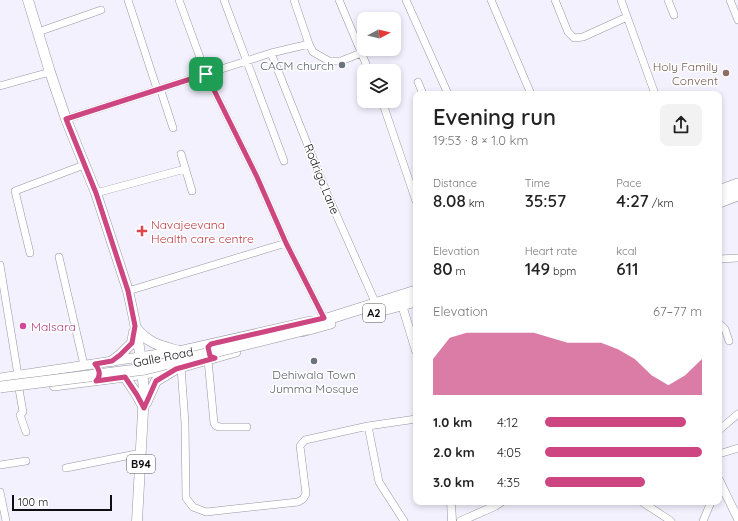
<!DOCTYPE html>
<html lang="en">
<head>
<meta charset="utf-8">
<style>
  body { margin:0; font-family:Quicksand,sans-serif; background:#f2f2f2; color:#222; height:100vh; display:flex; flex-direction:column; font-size:15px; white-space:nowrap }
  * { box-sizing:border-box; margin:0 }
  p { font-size:13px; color:#767676 }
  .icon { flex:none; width:22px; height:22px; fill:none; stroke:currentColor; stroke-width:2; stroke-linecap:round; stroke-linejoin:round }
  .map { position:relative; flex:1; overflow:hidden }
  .drawer { position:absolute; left:413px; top:91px; width:309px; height:414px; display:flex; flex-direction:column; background:#fff; border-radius:8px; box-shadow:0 2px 6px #0003 }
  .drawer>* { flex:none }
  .needle { width:26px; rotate:83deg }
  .controls { position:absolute; left:357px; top:12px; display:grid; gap:8px }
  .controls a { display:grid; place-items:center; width:44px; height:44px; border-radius:8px; background:#fff; box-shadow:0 2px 6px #0003; font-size:20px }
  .scale { position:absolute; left:12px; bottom:10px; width:100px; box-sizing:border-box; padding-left:4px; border:2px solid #0e0d12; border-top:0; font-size:11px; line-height:14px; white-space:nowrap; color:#0e0d12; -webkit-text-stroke:3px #fff; paint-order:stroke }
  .pin { position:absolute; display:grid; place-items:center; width:34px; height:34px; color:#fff; margin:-17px; border-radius:8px; box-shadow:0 2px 6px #0006 }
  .round { display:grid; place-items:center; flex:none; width:42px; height:42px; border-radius:8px; background:#f2f2f2 }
  .headline { display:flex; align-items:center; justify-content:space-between; height:68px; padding:0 20px }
  h1 { font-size:22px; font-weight:600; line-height:30px }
  .figures { display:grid; grid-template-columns:repeat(3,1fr); gap:6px; height:68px; padding:4px 20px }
  .figures div { display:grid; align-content:center }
  .figures b { font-size:17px; font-weight:600 }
  .figures small { font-size:11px; font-weight:400 }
  .figures p { font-size:11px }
  .chart { height:112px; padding:8px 20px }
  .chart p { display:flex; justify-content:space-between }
  .chart svg { width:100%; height:72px; margin-top:4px; fill:#cd4581; opacity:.7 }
  ul { padding:0 20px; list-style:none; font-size:13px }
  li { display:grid; grid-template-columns:64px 48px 1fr; align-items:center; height:30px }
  li i { height:10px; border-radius:5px; background:#cd4581 }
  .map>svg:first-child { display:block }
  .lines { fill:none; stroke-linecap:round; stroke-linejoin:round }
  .minor-casing { stroke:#9996a2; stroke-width:8 }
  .tertiary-casing { stroke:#9996a2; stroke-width:9 }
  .secondary-casing { stroke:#9996a2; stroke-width:10 }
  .primary-casing { stroke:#9996a2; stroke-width:11 }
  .trunk-casing { stroke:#9996a2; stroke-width:12 }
  .minor { stroke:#fff; stroke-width:7 }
  .tertiary { stroke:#fff; stroke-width:8 }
  .secondary { stroke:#fff; stroke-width:9 }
  .primary { stroke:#fff; stroke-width:10 }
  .trunk { stroke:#fff; stroke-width:11 }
  .trunk-bridge-casing { stroke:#9996a2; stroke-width:12; stroke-linecap:butt }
  .trunk-bridge { stroke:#fff; stroke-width:11 }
  .route-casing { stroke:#fff; stroke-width:8 }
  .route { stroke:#cd4581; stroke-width:5 }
  .worship-dot { fill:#6b7280; stroke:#fff; stroke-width:1.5 }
  .education-dot { fill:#8d6e63; stroke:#fff; stroke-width:1.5 }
  .health-dot { fill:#e0444e; stroke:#fff; stroke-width:1.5 }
  .hotel-dot { fill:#d1479c; stroke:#fff; stroke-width:1.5 }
  .labels { text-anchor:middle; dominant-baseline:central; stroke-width:3; stroke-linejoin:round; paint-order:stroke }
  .shield { fill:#fff; stroke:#565659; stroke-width:1 }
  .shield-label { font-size:11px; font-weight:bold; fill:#0e0d12 }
  .worship-label { font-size:12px; fill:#5b616d; stroke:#fff; text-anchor:end }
  .education-label { font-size:12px; fill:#785e54; stroke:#fff; text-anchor:end }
  .street-label { font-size:12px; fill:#0e0d12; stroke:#fff }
  .health-label { font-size:12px; fill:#be3a42; stroke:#fff; text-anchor:start }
  .hotel-label { font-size:12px; fill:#b23c85; stroke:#fff; text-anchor:start }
</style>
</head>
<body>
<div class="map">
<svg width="738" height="521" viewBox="0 0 738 521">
  <rect width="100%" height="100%" fill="#f3f1fe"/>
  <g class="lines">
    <g class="minor-casing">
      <path id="minor" d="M 128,0 L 157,89
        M 179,0 L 206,74 L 257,177 L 286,243 L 324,318
        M 224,0 L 284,161
        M 294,0 L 309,44 L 313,52 L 329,61 L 341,61 L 361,53
        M 339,0 L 369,71
        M 406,0 L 448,94
        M 491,0 L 531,94
        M 555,0 L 568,32 L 574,38 L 583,37 L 627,17
        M 621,0 L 655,94
        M 668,0 L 674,15
        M 730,0 L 738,20
        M 38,32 L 101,10
        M 271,53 L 328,196 L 376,304
        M 418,82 L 423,94
        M 0,86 L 50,72
        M 160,88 L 173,128
        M 382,101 L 416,201
        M 66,119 L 271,53 L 309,44
        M 181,154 L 192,191
        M 96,193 L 185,169
        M 30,253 L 15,191 L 84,165
        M 59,257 L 84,365
        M 719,259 L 738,258
        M 0,265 L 18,375
        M 128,291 L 286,243
        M 719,325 L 721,325 L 725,329 L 729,341
        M 208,360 L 214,423 L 216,426 L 220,427 L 247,427
        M 181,367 L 185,423 L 186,498 L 193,507 L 206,512 L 298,502 L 303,499 L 306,494 L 300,446 L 305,440 L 368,426 L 416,419
        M 19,389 L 23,412 L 20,415 L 26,432
        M 368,426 L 379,482 L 404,521
        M 719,430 L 738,414
        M 719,454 L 738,448
        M 0,465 L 26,461
        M 66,468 L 141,453
        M 0,492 L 6,521
        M 642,502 L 671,521
        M 703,521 L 711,502"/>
    </g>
    <g class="tertiary-casing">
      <path id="tertiary" d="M 402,305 L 416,351
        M 719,480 L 738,519
        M 451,502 L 452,521
        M 461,521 L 495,506 L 501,502"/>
    </g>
    <g class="secondary-casing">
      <path id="secondary" d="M 302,332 L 331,324
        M 0,378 L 179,351 L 311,321
        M 54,386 L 125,377 L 176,369 L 236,352"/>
    </g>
    <g class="primary-casing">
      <path id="primary" d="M 28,0 L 50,72 L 66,119 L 96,193 L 128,291 C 136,325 142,359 144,393 L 137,521
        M 136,328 C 149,344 161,346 179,351
        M 112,361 L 120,355 L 132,343 L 134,332
        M 125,377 L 137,395 L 143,406
        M 146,403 L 156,381 L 176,369"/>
    </g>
    <g class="trunk-casing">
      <path id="trunk" d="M 719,191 L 738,184
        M 719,202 L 738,195
        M 371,313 L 416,301
        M 305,326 L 416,291"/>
    </g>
    <use href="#minor" class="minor"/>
    <use href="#tertiary" class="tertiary"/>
    <use href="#secondary" class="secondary"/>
    <use href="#primary" class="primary"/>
    <use href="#trunk" class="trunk"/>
    <g class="trunk-bridge-casing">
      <path id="trunk-bridge" d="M 0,387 L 145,369 L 307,329"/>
    </g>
    <use href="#trunk-bridge" class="trunk-bridge"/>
  </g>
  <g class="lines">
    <g class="route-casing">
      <path id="route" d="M 206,74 L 257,177 L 286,243 L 324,318 L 211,344 L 208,347 L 210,356 L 215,358 L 176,369 L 156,381 L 144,408 L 137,395 L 125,377 L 96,381 C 102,375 99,369 95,364 L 112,361 L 120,355 L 132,343 L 135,326 L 128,291 L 96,193 L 66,119 Z"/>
    </g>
    <use href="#route" class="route"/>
  </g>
  <g class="worship-dot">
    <circle cx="342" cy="65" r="4"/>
    <circle cx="314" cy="361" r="4"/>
  </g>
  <circle class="education-dot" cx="726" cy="73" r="4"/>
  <path class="health-dot" d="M140 225h4v4h4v4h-4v4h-4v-4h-4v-4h4z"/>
  <circle class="hotel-dot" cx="23" cy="326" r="4"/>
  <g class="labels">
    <g class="shield">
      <rect x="363" y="304" width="22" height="18" rx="3"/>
      <rect x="127" y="455" width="28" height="18" rx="3"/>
    </g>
    <g class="shield-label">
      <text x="374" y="313">A2</text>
      <text x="141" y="464">B94</text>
    </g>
    <g class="worship-label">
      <text x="334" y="65">CACM church</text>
      <text x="314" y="374" text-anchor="middle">Dehiwala Town<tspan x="314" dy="14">Jumma Mosque</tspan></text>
    </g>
    <g class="education-label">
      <text x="718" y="66">Holy Family<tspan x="718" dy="14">Convent</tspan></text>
    </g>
    <g class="street-label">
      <text transform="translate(322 179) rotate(68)">Rodrigo Lane</text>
      <text transform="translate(163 357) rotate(-11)">Galle Road</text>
    </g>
    <g class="health-label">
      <text x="151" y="224">Navajeevana<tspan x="151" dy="14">Health care centre</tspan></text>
    </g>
    <g class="hotel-label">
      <text x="31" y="326">Malsara</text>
    </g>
  </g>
</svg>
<div class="controls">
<a><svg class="needle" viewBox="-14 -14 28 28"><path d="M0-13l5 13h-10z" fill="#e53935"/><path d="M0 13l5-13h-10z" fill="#767676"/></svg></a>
<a><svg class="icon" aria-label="layers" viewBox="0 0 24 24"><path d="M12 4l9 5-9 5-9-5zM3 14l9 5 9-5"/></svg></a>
</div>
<div class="scale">100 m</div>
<div class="pin" style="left:206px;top:74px;background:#1e9e55"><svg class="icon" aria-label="arrive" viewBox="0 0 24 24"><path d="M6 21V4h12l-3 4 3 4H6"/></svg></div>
<section class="drawer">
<div class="headline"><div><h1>Evening run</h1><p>19:53 · 8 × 1.0 km</p></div><a class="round"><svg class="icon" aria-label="share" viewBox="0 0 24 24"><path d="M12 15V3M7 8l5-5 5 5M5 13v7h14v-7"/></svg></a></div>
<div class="figures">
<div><p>Distance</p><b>8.08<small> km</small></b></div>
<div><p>Time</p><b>35:57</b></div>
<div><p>Pace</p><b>4:27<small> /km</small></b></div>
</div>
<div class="figures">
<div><p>Elevation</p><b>80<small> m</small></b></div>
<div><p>Heart rate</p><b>149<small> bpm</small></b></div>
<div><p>kcal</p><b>611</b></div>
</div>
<div class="chart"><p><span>Elevation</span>67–77 m</p>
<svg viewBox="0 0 160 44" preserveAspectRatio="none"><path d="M0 44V22L10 9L20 6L30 6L40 6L50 6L60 6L70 9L80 12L90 12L100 12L110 16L120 22L130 32L140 38L150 32L160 22V44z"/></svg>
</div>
<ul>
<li><b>1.0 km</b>4:12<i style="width:90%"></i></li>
<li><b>2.0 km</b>4:05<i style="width:100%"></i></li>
<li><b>3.0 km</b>4:35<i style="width:64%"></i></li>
</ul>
</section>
</div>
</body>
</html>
